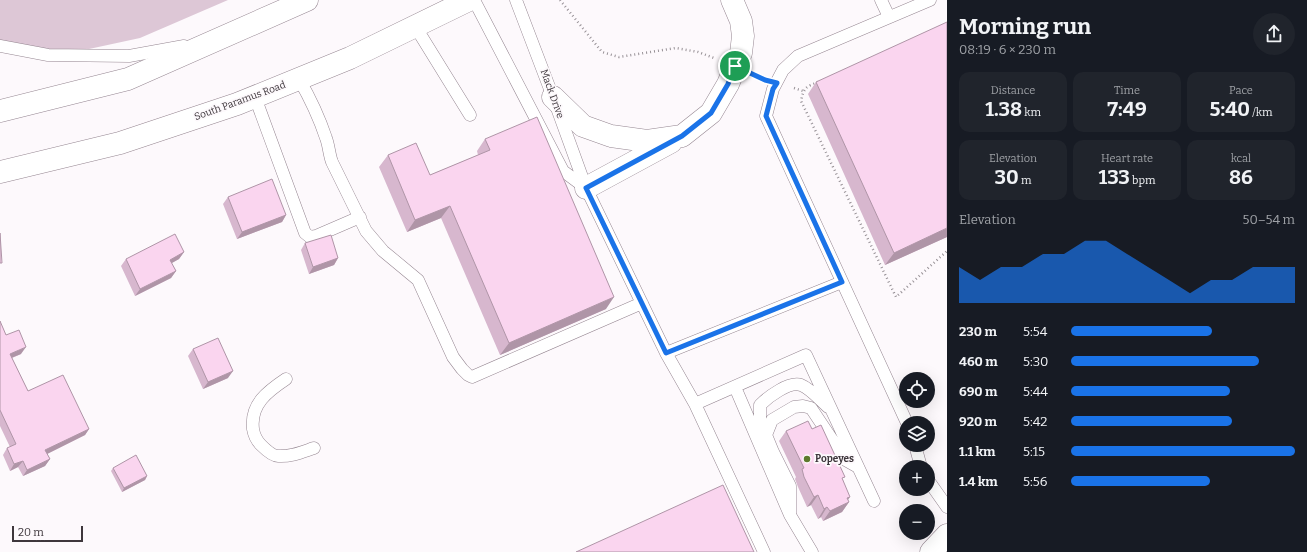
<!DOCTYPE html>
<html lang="en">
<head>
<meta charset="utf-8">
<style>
  body { margin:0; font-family:Bitter,serif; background:#20242c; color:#f1f3f6; height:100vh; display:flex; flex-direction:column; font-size:15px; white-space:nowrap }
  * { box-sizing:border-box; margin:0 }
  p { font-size:13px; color:#9ea1a6 }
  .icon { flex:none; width:22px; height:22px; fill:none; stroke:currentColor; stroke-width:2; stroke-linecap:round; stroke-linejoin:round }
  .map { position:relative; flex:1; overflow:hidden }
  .drawer { display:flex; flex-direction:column; background:#171b24; width:360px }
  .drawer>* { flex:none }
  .tools { position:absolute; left:899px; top:372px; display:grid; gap:8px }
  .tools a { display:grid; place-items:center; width:36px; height:36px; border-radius:50%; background:#171b24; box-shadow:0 4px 16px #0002; font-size:20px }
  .scale { position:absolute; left:12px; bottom:10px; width:71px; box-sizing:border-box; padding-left:4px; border:2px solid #3e373c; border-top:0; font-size:11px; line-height:14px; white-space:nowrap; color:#3e373c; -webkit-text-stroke:3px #fdf9fc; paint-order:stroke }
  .pin { position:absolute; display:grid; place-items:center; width:34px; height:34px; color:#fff; margin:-17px; border:2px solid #fff; border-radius:50%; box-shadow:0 1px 4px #0007 }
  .round { display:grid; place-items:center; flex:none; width:42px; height:42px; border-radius:21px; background:#20242c }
  .overview { display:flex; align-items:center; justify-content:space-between; height:68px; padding:0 12px }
  h1 { font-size:22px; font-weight:700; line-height:30px }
  .metrics { display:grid; grid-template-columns:repeat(3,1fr); gap:6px; height:68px; padding:4px 12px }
  .metrics div { display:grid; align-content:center; border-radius:10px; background:#20242c; text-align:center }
  .metrics b { font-size:20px; font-weight:700 }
  .metrics small { font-size:11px; font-weight:400 }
  .metrics p { font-size:11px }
  .chart { height:112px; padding:8px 12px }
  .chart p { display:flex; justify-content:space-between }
  .chart svg { width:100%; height:72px; margin-top:4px; fill:#1a73e8; opacity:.7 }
  ul { padding:0 12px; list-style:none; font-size:13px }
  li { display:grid; grid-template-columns:64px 48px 1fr; align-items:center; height:30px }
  li i { height:10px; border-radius:5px; background:#1a73e8 }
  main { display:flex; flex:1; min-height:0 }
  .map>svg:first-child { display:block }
  .green { fill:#ddc7d6 }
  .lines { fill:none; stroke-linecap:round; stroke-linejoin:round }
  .service-casing { stroke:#958691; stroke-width:13 }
  .secondary-casing { stroke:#958691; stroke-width:23 }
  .trunk-casing { stroke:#958691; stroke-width:23 }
  .path { stroke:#979196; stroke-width:2.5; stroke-dasharray:1 3; stroke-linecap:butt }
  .service { stroke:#fff; stroke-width:12 }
  .secondary { stroke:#fff; stroke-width:22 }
  .trunk { stroke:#fff; stroke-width:22 }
  .wall { fill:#d7b7ce }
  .shaded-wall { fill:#af95a7 }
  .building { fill:#fad5ef; stroke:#af95a7 }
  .route-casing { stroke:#fff; stroke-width:8 }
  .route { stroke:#1a73e8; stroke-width:5 }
  .poi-dot { fill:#5d792d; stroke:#fdf9fc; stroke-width:1.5 }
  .labels { text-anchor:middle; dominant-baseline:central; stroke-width:3.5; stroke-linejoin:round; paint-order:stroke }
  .street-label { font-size:10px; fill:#3e373c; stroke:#fdf9fc }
  .poi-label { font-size:10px; font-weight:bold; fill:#3e373c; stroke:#fdf9fc; text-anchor:start }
</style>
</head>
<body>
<main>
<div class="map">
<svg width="947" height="552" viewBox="0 0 947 552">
  <rect width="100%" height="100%" fill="#fdf9fc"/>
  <path class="green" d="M 0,0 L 228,0 L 140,38 L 89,49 L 55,50 L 21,45 L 0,40 Z"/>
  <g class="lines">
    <g class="service-casing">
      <path id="service" d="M 474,0 L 563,171 L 586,188
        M 516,0 L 553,97 L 586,188 L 666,353 L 695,404 L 764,552
        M 881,0 L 889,17
        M 415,26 L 470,115
        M 0,46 L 48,55 L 129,56 L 184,46
        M 299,79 C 310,98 319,117 326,138 C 329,146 329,154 332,162 L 366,231 L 383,251 L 418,280 L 453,357 L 462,369 L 468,375 L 472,377 L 642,303
        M 255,97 L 305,233 L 310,237 L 316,236 L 360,217
        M 666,353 L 842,282
        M 286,379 C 268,391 250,404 253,429 C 254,435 256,440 261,445 C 265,449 272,456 278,456 C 291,457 302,452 314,448
        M 735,387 L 790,515 L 812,552
        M 695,404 L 806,355 L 874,501
        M 907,423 L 766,116 L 773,89 L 783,70 L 798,56 L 930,0
        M 766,435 L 760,419 L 760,405 C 768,397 789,381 801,385 C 811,389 820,400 828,407
        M 915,445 L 921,467
        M 928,480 L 947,507
        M 790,515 L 790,486 L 773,452 L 766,435 L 772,420 L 794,407 L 803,406 L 811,408 L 833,441 L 842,458 L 858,467"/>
    </g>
    <g class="secondary-casing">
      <path id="secondary" d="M 553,97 L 583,126 L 611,136 L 647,141 L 682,136 L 711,113 L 728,84 L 741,53 L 743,36 L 741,21 L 732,0
        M 0,111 L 128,79 L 307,0
        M 0,172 L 120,143 L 237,104 L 350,58 L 469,0
        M 586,188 L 671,142"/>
    </g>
    <g class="trunk-casing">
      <path id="trunk" d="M 931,552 L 947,535"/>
    </g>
    <path class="path" d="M 560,0 L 602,52 L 619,57 L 676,48 L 698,52 L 714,58
      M 818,82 C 806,87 804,87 801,101 L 896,297 L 947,251
      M 794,88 L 803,91"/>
    <use href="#service" class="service"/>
    <use href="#secondary" class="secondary"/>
    <use href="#trunk" class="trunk"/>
  </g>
  <path class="wall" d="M 816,82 L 947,237 L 885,265 L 808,94 Z
    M 485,139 L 606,309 L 500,355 L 441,218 L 407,232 L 379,167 L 388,155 L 430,175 L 478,155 L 477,151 Z
    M 228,197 L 286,215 L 282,222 L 237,239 L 223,204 Z
    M 305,243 L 338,258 L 334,265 L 309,274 L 301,250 Z
    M 184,252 L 179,259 L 171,263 L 176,271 L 171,278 L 135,296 L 121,266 L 126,259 Z
    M 0,321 L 6,335 L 21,354 L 12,358 L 28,391 L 89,429 L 85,435 L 47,454 L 50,459 L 45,466 L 23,476 L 18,467 L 10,471 L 3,455 L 7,448 L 10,447 L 0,426 Z
    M 193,349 L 228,378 L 203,389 L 188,356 Z
    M 812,429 L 843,480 L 848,500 L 849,502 L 842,512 L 823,521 L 821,517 L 818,519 L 811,505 L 807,507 L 798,487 L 795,479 L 796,477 L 779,441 L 786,431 Z
    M 113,468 L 147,476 L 145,480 L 122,492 L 111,471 Z"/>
  <path class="shaded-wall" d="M 450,206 L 441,218 L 407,232 L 415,220 Z
    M 286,215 L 282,222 L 237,239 L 242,232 Z
    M 947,228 L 947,237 L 885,265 L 894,253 Z
    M 184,252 L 179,259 L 165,267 L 170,260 Z
    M 338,258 L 334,265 L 309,274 L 313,267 Z
    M 176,271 L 171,278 L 135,296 L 140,289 Z
    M 614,297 L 606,309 L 500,355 L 509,343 Z
    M 26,347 L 21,354 L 6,360 L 10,354 Z
    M 233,371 L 228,378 L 203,389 L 208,382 Z
    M 89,429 L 85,435 L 41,457 L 45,450 Z
    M 50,459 L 45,466 L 23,476 L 27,470 Z
    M 23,461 L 18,467 L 10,471 L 14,464 Z
    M 147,476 L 145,480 L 122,492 L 124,488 Z
    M 818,495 L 811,505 L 807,507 L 814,497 Z
    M 850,497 L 845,504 L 849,502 L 842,512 L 823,521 L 830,511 L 847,498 Z
    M 827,507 L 821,517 L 818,519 L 824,509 Z"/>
  <path class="building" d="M 947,22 L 947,228 L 894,253 L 816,82 Z
    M 537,117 L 614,297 L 509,343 L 450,206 L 415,220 L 388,155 L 416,143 L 430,175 L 490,150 L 485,139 Z
    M 272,179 L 286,215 L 242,232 L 228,197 Z
    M 0,233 L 2,263 L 0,263 Z
    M 175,234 L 184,252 L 170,260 L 176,271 L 140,289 L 126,259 Z
    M 331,235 L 338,258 L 313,267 L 305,243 Z
    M 0,321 L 6,335 L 19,330 L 26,347 L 10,354 L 28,391 L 63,375 L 89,429 L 45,450 L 50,459 L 27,470 L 23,461 L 14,464 L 7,448 L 16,444 L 0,410 Z
    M 218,338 L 233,371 L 208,382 L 193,349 Z
    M 808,421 L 812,429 L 821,425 L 845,477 L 842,478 L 850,497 L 847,498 L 849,502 L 830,511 L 827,507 L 824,509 L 818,495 L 814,497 L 804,477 L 802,469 L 804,468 L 786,431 Z
    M 136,455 L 147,476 L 124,488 L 113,468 Z
    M 723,485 L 754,552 L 576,552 Z"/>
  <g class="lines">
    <g class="route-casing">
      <path id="route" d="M 735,66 L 765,80 L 777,83 L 773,89 L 766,116 L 842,282 L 666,353 L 586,188 L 682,136 L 711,113 L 728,84 Z"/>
    </g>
    <use href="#route" class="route"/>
  </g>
  <circle class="poi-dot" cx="807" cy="459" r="4"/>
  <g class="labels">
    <g class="street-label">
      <text transform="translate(552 94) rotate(70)">Mack Drive</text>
      <text transform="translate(240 101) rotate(-20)">South Paramus Road</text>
    </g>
    <g class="poi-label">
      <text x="815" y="459">Popeyes</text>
    </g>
  </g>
</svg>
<div class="tools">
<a><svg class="icon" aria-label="locate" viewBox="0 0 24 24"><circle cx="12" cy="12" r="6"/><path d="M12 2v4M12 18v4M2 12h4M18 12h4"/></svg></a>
<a><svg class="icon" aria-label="layers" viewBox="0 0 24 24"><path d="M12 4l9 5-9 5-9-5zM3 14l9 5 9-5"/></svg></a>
<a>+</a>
<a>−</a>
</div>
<div class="scale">20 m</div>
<div class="pin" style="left:735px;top:66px;background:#1e9e55"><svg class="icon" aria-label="arrive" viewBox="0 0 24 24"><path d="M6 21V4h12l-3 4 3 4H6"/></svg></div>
</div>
<section class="drawer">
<div class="overview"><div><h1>Morning run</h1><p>08:19 · 6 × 230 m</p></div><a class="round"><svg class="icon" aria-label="share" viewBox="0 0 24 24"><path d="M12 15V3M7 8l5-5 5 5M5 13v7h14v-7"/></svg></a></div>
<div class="metrics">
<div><p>Distance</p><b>1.38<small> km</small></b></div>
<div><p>Time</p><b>7:49</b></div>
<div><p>Pace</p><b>5:40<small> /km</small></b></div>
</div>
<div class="metrics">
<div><p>Elevation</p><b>30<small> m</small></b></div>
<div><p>Heart rate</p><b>133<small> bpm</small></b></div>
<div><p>kcal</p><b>86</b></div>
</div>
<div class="chart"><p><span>Elevation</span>50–54 m</p>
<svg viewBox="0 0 160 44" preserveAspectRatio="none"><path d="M0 44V22L10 30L20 22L30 22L40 14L50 14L60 6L70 6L80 14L90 22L100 30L110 38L120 30L130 30L140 22L150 22L160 22V44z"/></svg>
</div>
<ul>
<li><b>230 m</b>5:54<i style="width:63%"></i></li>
<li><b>460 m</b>5:30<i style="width:84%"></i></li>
<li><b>690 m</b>5:44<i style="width:71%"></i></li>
<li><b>920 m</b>5:42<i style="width:72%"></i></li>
<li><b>1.1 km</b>5:15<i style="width:100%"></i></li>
<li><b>1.4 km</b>5:56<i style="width:62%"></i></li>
</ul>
</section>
</main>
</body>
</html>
